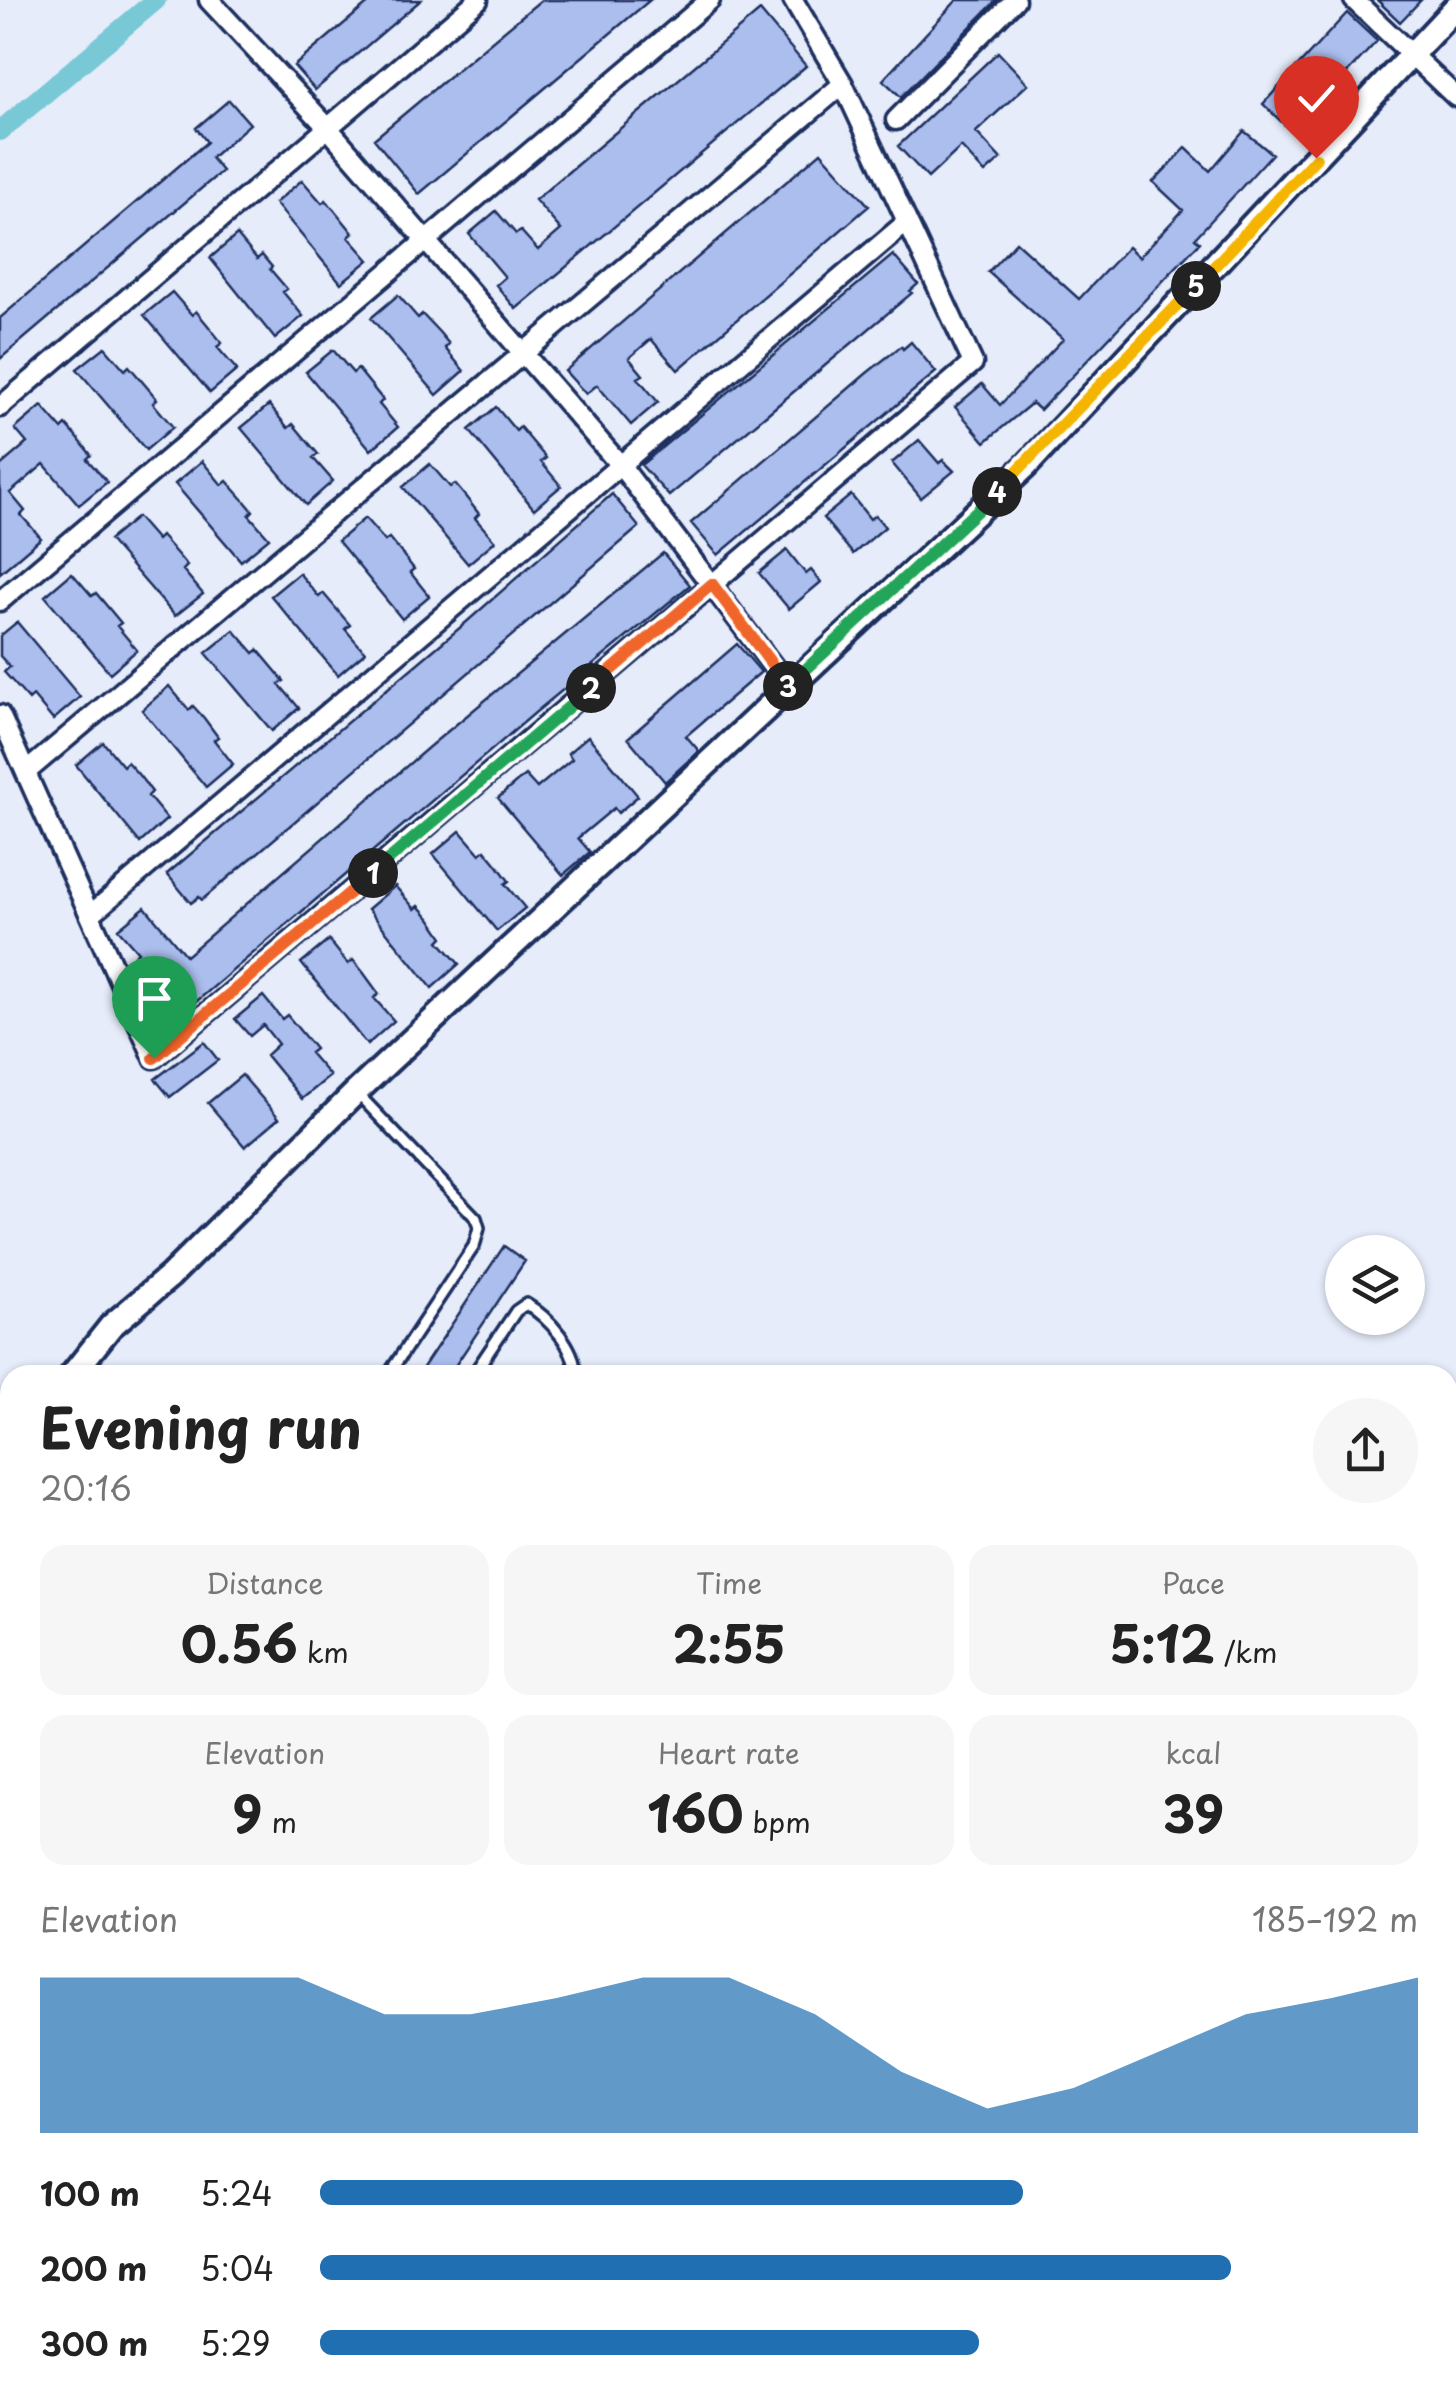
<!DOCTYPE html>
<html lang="en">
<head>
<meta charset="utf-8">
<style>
  body { margin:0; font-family:"Playpen Sans",sans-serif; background:#f6f6f6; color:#222; height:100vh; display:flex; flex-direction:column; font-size:38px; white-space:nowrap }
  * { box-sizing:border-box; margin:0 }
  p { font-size:32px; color:#767676 }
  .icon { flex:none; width:55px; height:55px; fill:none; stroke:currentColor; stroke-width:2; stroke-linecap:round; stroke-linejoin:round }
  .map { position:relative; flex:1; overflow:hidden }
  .side { position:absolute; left:0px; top:1365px; width:1458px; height:1035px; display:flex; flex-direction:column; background:#fff; border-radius:30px 30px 0 0; box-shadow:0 2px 8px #0004 }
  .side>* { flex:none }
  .tools { position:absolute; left:1325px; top:1235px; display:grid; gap:20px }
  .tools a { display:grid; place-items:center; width:100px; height:100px; border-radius:50%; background:#fff; box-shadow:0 2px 8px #0004; font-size:50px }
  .pin { position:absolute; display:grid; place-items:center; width:85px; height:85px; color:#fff; margin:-102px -42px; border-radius:50% 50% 50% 0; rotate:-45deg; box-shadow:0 0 10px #0007 }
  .pin .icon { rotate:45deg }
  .km { position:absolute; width:50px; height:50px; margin:-25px; border-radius:50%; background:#222; color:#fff; font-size:28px; line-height:50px; text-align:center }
  .round { display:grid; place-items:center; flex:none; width:105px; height:105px; border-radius:52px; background:#f6f6f6 }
  .headline { display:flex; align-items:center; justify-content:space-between; height:170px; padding:0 40px }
  h1 { font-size:55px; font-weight:700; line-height:75px }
  .figures { display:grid; grid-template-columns:repeat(3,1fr); gap:15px; height:170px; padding:10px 40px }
  .figures div { display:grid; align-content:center; border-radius:25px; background:#f6f6f6; text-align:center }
  .figures b { font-size:50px; font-weight:700 }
  .figures small { font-size:28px; font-weight:400 }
  .figures p { font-size:28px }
  .chart { height:280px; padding:20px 40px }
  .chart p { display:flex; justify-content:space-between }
  .chart svg { width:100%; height:180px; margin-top:10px; fill:#1f6fb2; opacity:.7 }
  ul { padding:0 40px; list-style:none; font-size:32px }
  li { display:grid; grid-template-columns:160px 120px 1fr; align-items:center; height:75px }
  li i { height:25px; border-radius:12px; background:#1f6fb2 }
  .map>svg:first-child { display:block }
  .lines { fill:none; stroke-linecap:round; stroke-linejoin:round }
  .stream { stroke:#538ba5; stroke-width:6 }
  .canal { stroke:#79c8d5; stroke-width:20 }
  .building { fill:#abbeed; stroke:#1b2f5e; stroke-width:2.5 }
  .service-casing { stroke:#1b2f5e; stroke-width:16 }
  .minor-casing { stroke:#1b2f5e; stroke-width:25 }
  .tertiary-casing { stroke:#1b2f5e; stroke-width:30 }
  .service { stroke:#fff; stroke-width:9 }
  .minor { stroke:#fff; stroke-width:18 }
  .tertiary { stroke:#fff; stroke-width:22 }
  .split-1-casing { stroke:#fff; stroke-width:20 }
  .split-2-casing { stroke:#fff; stroke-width:20 }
  .split-3-casing { stroke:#fff; stroke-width:20 }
  .split-4-casing { stroke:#fff; stroke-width:20 }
  .split-5-casing { stroke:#fff; stroke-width:20 }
  .split-6-casing { stroke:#fff; stroke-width:20 }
  .split-1 { stroke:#f0652b; stroke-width:12 }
  .split-2 { stroke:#22a559; stroke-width:12 }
  .split-3 { stroke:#f0652b; stroke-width:12 }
  .split-4 { stroke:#22a559; stroke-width:12 }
  .split-5 { stroke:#f5b400; stroke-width:12 }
  .split-6 { stroke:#f5b400; stroke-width:12 }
</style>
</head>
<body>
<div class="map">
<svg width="1456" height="2400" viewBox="0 0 1456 2400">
  <rect width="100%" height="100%" fill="#e6ecfa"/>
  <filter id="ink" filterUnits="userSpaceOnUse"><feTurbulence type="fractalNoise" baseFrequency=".01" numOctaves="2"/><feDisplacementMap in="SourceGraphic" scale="20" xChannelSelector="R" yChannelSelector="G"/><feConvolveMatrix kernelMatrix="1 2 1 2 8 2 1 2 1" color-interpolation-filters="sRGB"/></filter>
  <g filter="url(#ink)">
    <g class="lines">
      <path class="stream" d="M 1448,2020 L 1456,2021
        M 663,2400 L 676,2390"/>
      <path class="canal" d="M 0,131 L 156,0"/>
    </g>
    <path class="building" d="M 372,0 L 421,0 L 315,90 L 294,66 Z
      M 541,0 L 650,0 L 419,194 L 374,139 Z
      M 957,0 L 997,0 L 901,97 L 883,80 Z
      M 1377,0 L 1421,0 L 1400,22 Z
      M 760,11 L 806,66 L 516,309 L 496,285 L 505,277 L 469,234 L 496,211 L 516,234 L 521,231 L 538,250 L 561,230 L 535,200 Z
      M 1347,13 L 1377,41 L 1292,132 L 1263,104 Z
      M 998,52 L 1028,84 L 976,132 L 1001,159 L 985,173 L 961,147 L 928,178 L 898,146 Z
      M 229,100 L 250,124 L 211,158 L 222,171 L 0,359 L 0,318 L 207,142 L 196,128 Z
      M 1244,131 L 1272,154 L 1195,238 L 1200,242 L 1040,410 L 1032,403 L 985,442 L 955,407 L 982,384 L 1000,405 L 1063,339 L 988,272 L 1016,242 L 1079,299 L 1128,247 L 1139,257 L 1183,210 L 1153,182 L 1186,148 L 1210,171 Z
      M 821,152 L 869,206 L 678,370 L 651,339 L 629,358 L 643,375 L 638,378 L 658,402 L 631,425 L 597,385 L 586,394 L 565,371 Z
      M 302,180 L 322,203 L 326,200 L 336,212 L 353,233 L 349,237 L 369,260 L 341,283 L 275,203 Z
      M 237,235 L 257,259 L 262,255 L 272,267 L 270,269 L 287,289 L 283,292 L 303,316 L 275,339 L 210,258 Z
      M 893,255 L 918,284 L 910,291 L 912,293 L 669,496 L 641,465 Z
      M 172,292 L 192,315 L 196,311 L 206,323 L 222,343 L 217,347 L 237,370 L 210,393 L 144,315 Z
      M 398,295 L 418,318 L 422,314 L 439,332 L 449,344 L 445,348 L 464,371 L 437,395 L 371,318 Z
      M 911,342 L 936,372 L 718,555 L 691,523 L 867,373 L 901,346 L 903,349 Z
      M 105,347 L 125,370 L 129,366 L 157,399 L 153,403 L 173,427 L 146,450 L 77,369 Z
      M 333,350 L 353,373 L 358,369 L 383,400 L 379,404 L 398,427 L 371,450 L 306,372 Z
      M 269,405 L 288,428 L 293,424 L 318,454 L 313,458 L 333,481 L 306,505 L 241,428 Z
      M 42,406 L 62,429 L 66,425 L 77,437 L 91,455 L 87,459 L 107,482 L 79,505 L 44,464 L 10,493 L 25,511 L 21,515 L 41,538 L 0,573 L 0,466 L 27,443 L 15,429 Z
      M 496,407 L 516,431 L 520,427 L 530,439 L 546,458 L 541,462 L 561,486 L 534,509 L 469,430 Z
      M 919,440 L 939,463 L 943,460 L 954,471 L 921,498 L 892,463 Z
      M 202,461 L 222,485 L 227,481 L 243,499 L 253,511 L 249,515 L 269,538 L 241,561 L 175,484 Z
      M 430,464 L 450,487 L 455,484 L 465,496 L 479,514 L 475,518 L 495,541 L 468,564 L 403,487 Z
      M 612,494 L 639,527 L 280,834 L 202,900 L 199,897 L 191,903 L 167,874 L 462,626 Z
      M 851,495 L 870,519 L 875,515 L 885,527 L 853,554 L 823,518 Z
      M 137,517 L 157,540 L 161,536 L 177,554 L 187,566 L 183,570 L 203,594 L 175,616 L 109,540 Z
      M 365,518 L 385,541 L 389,538 L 399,550 L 414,569 L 410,572 L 429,596 L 402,619 L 338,541 Z
      M 787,550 L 806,574 L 811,570 L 821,582 L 789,609 L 759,573 Z
      M 663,553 L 690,585 L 536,712 L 177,1018 L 151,989 L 157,984 L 134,956 L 138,952 L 118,929 L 145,907 L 186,956 L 430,746 Z
      M 72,573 L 92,596 L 96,593 L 121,623 L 117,626 L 137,650 L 110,673 L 45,596 Z
      M 299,573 L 319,597 L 323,593 L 350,625 L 345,629 L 365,652 L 338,675 L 271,596 Z
      M 17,622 L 80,697 L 53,720 L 33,696 L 29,700 L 4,672 L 10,667 L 0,656 L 0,636 Z
      M 234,630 L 254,653 L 258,650 L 284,681 L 279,684 L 299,708 L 272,731 L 206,653 Z
      M 737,644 L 761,672 L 686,736 L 699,751 L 665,782 L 628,738 Z
      M 169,686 L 189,710 L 193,706 L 204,718 L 218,737 L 214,740 L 233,764 L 206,787 L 142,710 Z
      M 588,736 L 638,796 L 618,813 L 614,808 L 578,838 L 590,852 L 563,875 L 498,798 L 525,775 L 537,788 L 572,759 L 568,753 Z
      M 103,742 L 123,766 L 127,762 L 138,774 L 152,792 L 148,796 L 167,819 L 140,843 L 76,765 Z
      M 460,831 L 480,854 L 485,850 L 495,862 L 509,881 L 505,884 L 525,908 L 497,931 L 433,854 Z
      M 395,886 L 415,909 L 419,906 L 430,918 L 443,937 L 439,941 L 459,964 L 432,988 L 368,909 Z
      M 329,940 L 348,964 L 353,960 L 363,972 L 379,994 L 374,998 L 394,1021 L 367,1045 L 301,963 Z
      M 263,996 L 282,1019 L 287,1015 L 297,1027 L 315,1049 L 310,1053 L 330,1076 L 302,1099 L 266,1055 L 278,1044 L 263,1025 L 250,1036 L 235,1019 Z
      M 204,1042 L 218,1060 L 170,1097 L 155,1079 Z
      M 242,1075 L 279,1118 L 245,1147 L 208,1103 Z
      M 504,1246 L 525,1261 L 449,1375 L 418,1375 Z"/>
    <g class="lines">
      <g class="service-casing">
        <path id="service" d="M 358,1094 L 476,1218 L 479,1228 L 474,1246 L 388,1375
          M 473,1375 L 516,1311 L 526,1304 C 547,1316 579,1350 574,1375"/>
      </g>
      <g class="minor-casing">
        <path id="minor" d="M 209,0 L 328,128 L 621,466 L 789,687
          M 1354,0 L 1456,97
          M 896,120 L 1015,0
          M 0,407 L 478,0
          M 0,601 L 710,0
          M 0,715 L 154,1058 L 973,363 L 843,84 L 793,0
          M 26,772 L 843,84
          M 90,915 L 907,222
          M 1188,2400 L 1196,2390"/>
      </g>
      <g class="tertiary-casing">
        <path id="tertiary" d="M 72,1375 L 111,1326 L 170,1276 L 356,1092 L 1026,466 L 1456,7
          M 0,1487 L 10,1471
          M 1448,2004 L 1456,2005
          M 386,2400 L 408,2390"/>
      </g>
      <use href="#service" class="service"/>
      <use href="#minor" class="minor"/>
      <use href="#tertiary" class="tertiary"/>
    </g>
  </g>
  <g class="lines" filter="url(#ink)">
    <g class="split-1-casing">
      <path id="split-1" d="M 154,1058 L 373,873"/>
    </g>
    <g class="split-2-casing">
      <path id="split-2" d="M 373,873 L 591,688"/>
    </g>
    <g class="split-3-casing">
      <path id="split-3" d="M 591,688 L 712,584 L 788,686"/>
    </g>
    <g class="split-4-casing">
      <path id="split-4" d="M 788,686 L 997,492"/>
    </g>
    <g class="split-5-casing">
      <path id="split-5" d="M 997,492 L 1196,286"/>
    </g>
    <g class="split-6-casing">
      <path id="split-6" d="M 1196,286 L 1316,158"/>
    </g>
    <use href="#split-1" class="split-1"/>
    <use href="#split-2" class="split-2"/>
    <use href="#split-3" class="split-3"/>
    <use href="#split-4" class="split-4"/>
    <use href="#split-5" class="split-5"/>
    <use href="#split-6" class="split-6"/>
  </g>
</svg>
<div class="tools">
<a><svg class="icon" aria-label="layers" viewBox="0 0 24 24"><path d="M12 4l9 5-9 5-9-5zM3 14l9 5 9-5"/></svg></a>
</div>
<div class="pin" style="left:154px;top:1058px;background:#1e9e55"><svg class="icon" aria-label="arrive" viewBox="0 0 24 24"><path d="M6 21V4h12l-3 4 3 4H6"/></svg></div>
<div class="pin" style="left:1316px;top:158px;background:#d93025"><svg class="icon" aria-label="check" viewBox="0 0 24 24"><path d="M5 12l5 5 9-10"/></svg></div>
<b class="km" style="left:373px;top:873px">1</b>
<b class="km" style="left:591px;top:688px">2</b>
<b class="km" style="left:788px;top:686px">3</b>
<b class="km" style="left:997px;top:492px">4</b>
<b class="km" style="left:1196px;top:286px">5</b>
<section class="side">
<div class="headline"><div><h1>Evening run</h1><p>20:16</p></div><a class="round"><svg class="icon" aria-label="share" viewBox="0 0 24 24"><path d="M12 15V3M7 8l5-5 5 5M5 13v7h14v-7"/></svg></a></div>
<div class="figures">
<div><p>Distance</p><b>0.56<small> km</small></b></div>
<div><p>Time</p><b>2:55</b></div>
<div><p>Pace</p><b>5:12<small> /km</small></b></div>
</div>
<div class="figures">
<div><p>Elevation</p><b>9<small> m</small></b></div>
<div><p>Heart rate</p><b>160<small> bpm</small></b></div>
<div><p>kcal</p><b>39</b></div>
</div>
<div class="chart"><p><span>Elevation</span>185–192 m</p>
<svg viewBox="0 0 160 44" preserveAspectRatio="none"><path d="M0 44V6L10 6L20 6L30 6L40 15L50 15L60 11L70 6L80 6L90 15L100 29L110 38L120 33L130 24L140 15L150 11L160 6V44z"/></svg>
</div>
<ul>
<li><b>100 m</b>5:24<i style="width:64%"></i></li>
<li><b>200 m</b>5:04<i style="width:83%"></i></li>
<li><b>300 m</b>5:29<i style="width:60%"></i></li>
</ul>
</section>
</div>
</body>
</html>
